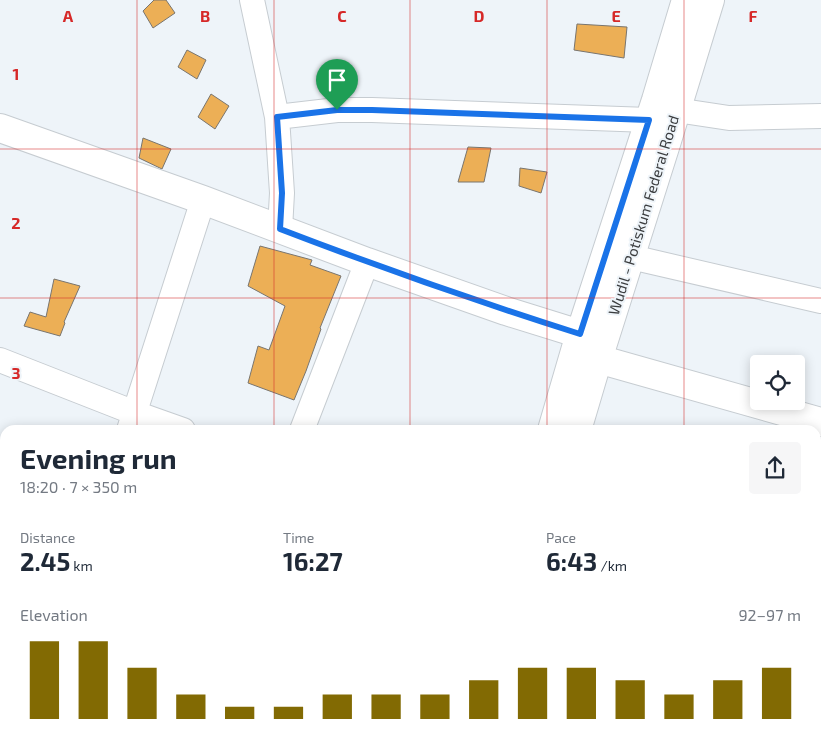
<!DOCTYPE html>
<html lang="en">
<head>
<meta charset="utf-8">
<style>
  body { margin:0; font-family:"Exo 2",sans-serif; background:#f6f6f7; color:#1f2937; height:100vh; display:flex; flex-direction:column; font-size:19px; white-space:nowrap }
  * { box-sizing:border-box; margin:0 }
  p { font-size:16px; color:#747a83 }
  .icon { flex:none; width:28px; height:28px; fill:none; stroke:currentColor; stroke-width:2; stroke-linecap:round; stroke-linejoin:round }
  .map { position:relative; flex:1; overflow:hidden }
  .details { position:absolute; left:0px; top:425px; width:821px; height:321px; display:flex; flex-direction:column; background:#fff; border-radius:15px 15px 0 0; box-shadow:0 2px 12px #0003 }
  .details>* { flex:none }
  .buttons { position:absolute; left:750px; top:355px; display:grid; gap:10px }
  .buttons a { display:grid; place-items:center; width:55px; height:55px; border-radius:5px; background:#fff; box-shadow:0 2px 12px #0003; font-size:25px }
  .pin { position:absolute; display:grid; place-items:center; width:42px; height:42px; color:#fff; margin:-51px -21px; border-radius:50% 50% 50% 0; rotate:-45deg; box-shadow:0 0 5px #0007 }
  .pin .icon { rotate:45deg }
  .round { display:grid; place-items:center; flex:none; width:52px; height:52px; border-radius:5px; background:#f6f6f7 }
  .head { display:flex; align-items:center; justify-content:space-between; height:85px; padding:0 20px }
  h1 { font-size:28px; font-weight:700; line-height:38px }
  .figures { display:grid; grid-template-columns:repeat(3,1fr); gap:8px; height:85px; padding:5px 20px }
  .figures div { display:grid; align-content:center }
  .figures b { font-size:25px; font-weight:700 }
  .figures small { font-size:14px; font-weight:400 }
  .figures p { font-size:14px }
  .chart { height:140px; padding:10px 20px }
  .chart p { display:flex; justify-content:space-between }
  .chart svg { width:100%; height:90px; margin-top:5px; stroke:#826a03; stroke-width:6 }
  .map>svg:first-child { display:block }
  .building { fill:#ecaf56; stroke:#79756f }
  .lines { fill:none; stroke-linecap:round; stroke-linejoin:round }
  .street-casing { stroke:#c6ccd1; stroke-width:26 }
  .secondary-casing { stroke:#c6ccd1; stroke-width:30 }
  .primary-casing { stroke:#c6ccd1; stroke-width:30 }
  .street { stroke:#fff; stroke-width:24 }
  .secondary { stroke:#fff; stroke-width:28 }
  .primary { stroke:#fff; stroke-width:28 }
  .route-casing { stroke:#fff; stroke-width:10 }
  .route { stroke:#1a73e8; stroke-width:6 }
  .grid { fill:none; stroke:#d62828; stroke-width:1; stroke-opacity:0.55 }
  .labels { text-anchor:middle; dominant-baseline:central; stroke-width:4; stroke-linejoin:round; paint-order:stroke }
  .street-label { font-size:15px; fill:#3b3d3f; stroke:#eef4f9 }
  .grid-label { font-size:16px; text-anchor:middle; font-weight:bold; fill:#d62828; stroke:#eef4f9; stroke-width:4; stroke-linejoin:round; paint-order:stroke }
</style>
</head>
<body>
<div class="map">
<svg width="821" height="746" viewBox="0 0 821 746">
  <rect width="100%" height="100%" fill="#eef4f9"/>
  <path class="building" d="M 154,0 L 166,0 L 175,13 L 153,28 L 143,11 Z
    M 577,24 L 627,27 L 624,58 L 574,50 Z
    M 187,50 L 206,60 L 197,79 L 178,67 Z
    M 211,94 L 229,106 L 215,129 L 198,117 Z
    M 143,138 L 171,149 L 162,169 L 139,158 Z
    M 468,147 L 491,148 L 484,182 L 458,182 Z
    M 520,168 L 547,172 L 541,193 L 519,186 Z
    M 260,246 L 312,260 L 310,265 L 341,276 L 320,328 L 321,329 L 306,371 L 294,400 L 248,383 L 258,346 L 269,350 L 285,306 L 248,286 Z
    M 54,279 L 80,286 L 64,322 L 65,323 L 60,336 L 24,326 L 30,312 L 46,317 Z"/>
  <g class="lines">
    <g class="street-casing">
      <path id="street" d="M 252,0 L 277,117 L 282,193 L 280,229
        M 676,110 L 729,118 L 821,116
        M 277,117 L 337,110 L 372,110 L 649,120
        M 631,257 L 821,301
        M 0,360 L 135,413 L 183,430
        M 129,430 L 203,200
        M 302,430 L 367,262
        M 0,644 L 5,645
        M 379,741 L 398,746
        M 814,741 L 815,746
        M 15,746 L 17,741
        M 186,746 L 188,741"/>
    </g>
    <g class="secondary-casing">
      <path id="secondary" d="M 0,128 L 203,200 L 367,262 L 506,311 L 580,334 L 598,359 L 821,422"/>
    </g>
    <g class="primary-casing">
      <path id="primary" d="M 552,430 L 580,334 L 656,100 L 686,0
        M 577,430 L 598,359 L 666,144 L 710,0
        M 464,746 L 465,741
        M 485,746 L 486,741"/>
    </g>
    <use href="#street" class="street"/>
    <use href="#secondary" class="secondary"/>
    <use href="#primary" class="primary"/>
  </g>
  <g class="lines">
    <g class="route-casing">
      <path id="route" d="M 337,110 L 372,110 L 649,120 L 580,334 C 479,302 379,267 280,229 L 282,193 L 277,117 Z"/>
    </g>
    <use href="#route" class="route"/>
  </g>
  <path class="grid" d="M 137,0 L 137,430M 274,0 L 274,430M 410,0 L 410,430M 547,0 L 547,430M 684,0 L 684,430M 0,149 L 821,149M 0,298 L 821,298M 0,448 L 5,448M 816,448 L 821,448M 0,597 L 5,597M 816,597 L 821,597M 137,741 L 137,746M 274,741 L 274,746M 410,741 L 410,746M 547,741 L 547,746M 684,741 L 684,746"/>
  <g class="labels">
    <g class="street-label">
      <text transform="translate(643 215) rotate(-73)">Wudil - Potiskum Federal Road</text>
    </g>
  </g>
  <g class="grid-label">
    <text x="68" y="22">A</text>
    <text x="205" y="22">B</text>
    <text x="342" y="22">C</text>
    <text x="479" y="22">D</text>
    <text x="616" y="22">E</text>
    <text x="753" y="22">F</text>
    <text x="16" y="80">1</text>
    <text x="16" y="229">2</text>
    <text x="16" y="379">3</text>
  </g>
</svg>
<div class="buttons">
<a><svg class="icon" aria-label="locate" viewBox="0 0 24 24"><circle cx="12" cy="12" r="6"/><path d="M12 2v4M12 18v4M2 12h4M18 12h4"/></svg></a>
</div>
<div class="pin" style="left:337px;top:110px;background:#1e9e55"><svg class="icon" aria-label="arrive" viewBox="0 0 24 24"><path d="M6 21V4h12l-3 4 3 4H6"/></svg></div>
<section class="details">
<div class="head"><div><h1>Evening run</h1><p>18:20 · 7 × 350 m</p></div><a class="round"><svg class="icon" aria-label="share" viewBox="0 0 24 24"><path d="M12 15V3M7 8l5-5 5 5M5 13v7h14v-7"/></svg></a></div>
<div class="figures">
<div><p>Distance</p><b>2.45<small> km</small></b></div>
<div><p>Time</p><b>16:27</b></div>
<div><p>Pace</p><b>6:43<small> /km</small></b></div>
</div>
<div class="chart"><p><span>Elevation</span>92–97 m</p>
<svg viewBox="0 0 160 44" preserveAspectRatio="none"><path d="M5 44V6M15 44V6M25 44V19M35 44V32M45 44V38M55 44V38M65 44V32M75 44V32M85 44V32M95 44V25M105 44V19M115 44V19M125 44V25M135 44V32M145 44V25M155 44V19"/></svg>
</div>
</section>
</div>
</body>
</html>
